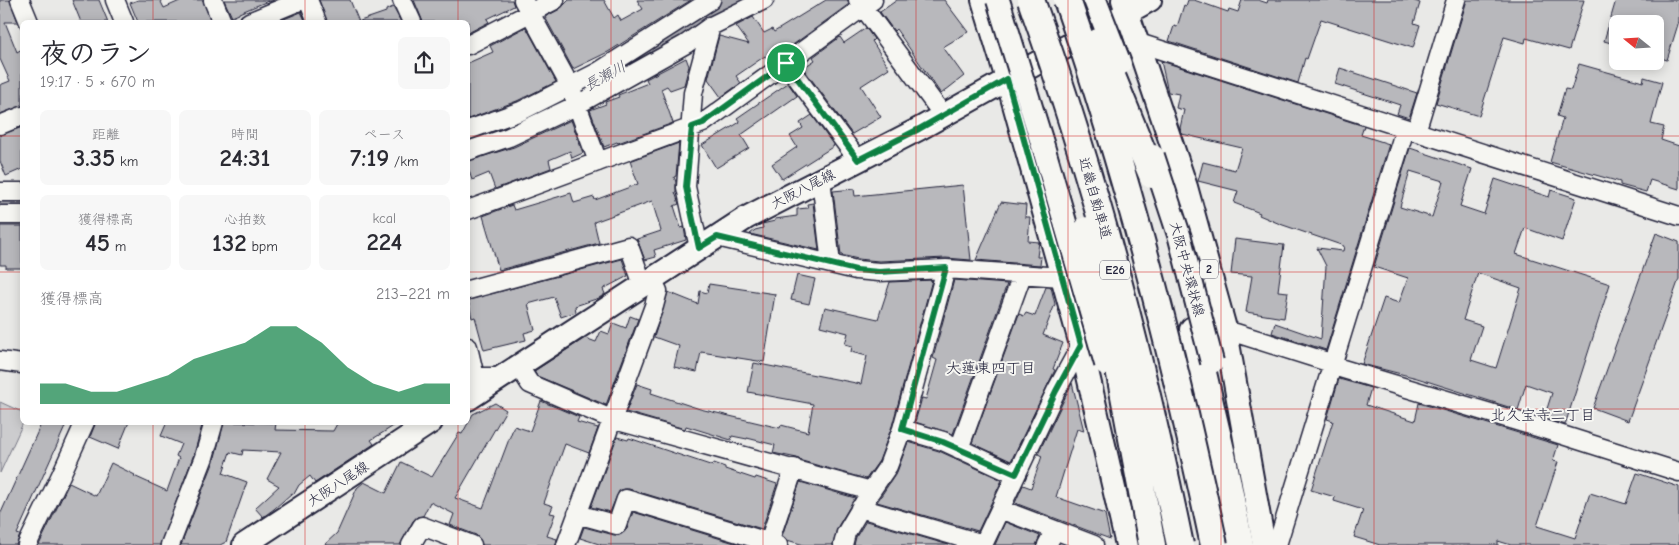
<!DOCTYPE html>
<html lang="ja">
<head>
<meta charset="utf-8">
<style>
  body { margin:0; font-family:"Comic Neue","Klee One",sans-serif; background:#f7f7f7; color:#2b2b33; height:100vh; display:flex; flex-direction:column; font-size:19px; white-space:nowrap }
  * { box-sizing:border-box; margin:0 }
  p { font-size:16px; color:#7c7c81 }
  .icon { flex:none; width:28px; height:28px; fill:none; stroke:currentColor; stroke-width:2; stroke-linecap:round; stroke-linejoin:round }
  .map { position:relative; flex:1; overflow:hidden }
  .side { position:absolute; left:20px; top:20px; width:450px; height:405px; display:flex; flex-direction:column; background:#fff; border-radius:8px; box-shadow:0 2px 12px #0003 }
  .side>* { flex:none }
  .needle { width:32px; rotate:288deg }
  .tools { position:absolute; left:1609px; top:15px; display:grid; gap:10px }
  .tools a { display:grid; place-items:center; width:55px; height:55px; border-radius:8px; background:#fff; box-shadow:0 2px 12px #0003; font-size:25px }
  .pin { position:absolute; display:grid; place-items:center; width:42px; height:42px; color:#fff; margin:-21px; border:2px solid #fff; border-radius:50%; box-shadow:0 1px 5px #0007 }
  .round { display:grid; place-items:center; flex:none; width:52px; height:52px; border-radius:8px; background:#f7f7f7 }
  .head { display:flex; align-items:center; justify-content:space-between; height:85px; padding:0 20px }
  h1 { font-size:28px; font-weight:700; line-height:38px }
  .figures { display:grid; grid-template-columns:repeat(3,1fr); gap:8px; height:85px; padding:5px 20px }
  .figures div { display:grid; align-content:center; border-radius:8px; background:#f7f7f7; text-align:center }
  .figures b { font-size:25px; font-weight:700 }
  .figures small { font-size:14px; font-weight:400 }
  .figures p { font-size:14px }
  .chart { height:140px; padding:10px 20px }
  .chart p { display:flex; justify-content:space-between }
  .chart svg { width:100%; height:90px; margin-top:5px; fill:#0b8043; opacity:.7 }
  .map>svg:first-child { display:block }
  .green { fill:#ccccce; stroke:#777784 }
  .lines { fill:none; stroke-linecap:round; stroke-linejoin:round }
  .river { stroke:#a5a5ac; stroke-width:26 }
  .building { fill:#b8b8bc; stroke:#22223b; fill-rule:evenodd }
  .minor-casing { stroke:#22223b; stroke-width:21 }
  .major-casing { stroke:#22223b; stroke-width:26 }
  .highway-casing { stroke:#22223b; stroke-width:30 }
  .minor { stroke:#f6f6f2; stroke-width:18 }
  .major { stroke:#f6f6f2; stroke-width:22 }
  .highway { stroke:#f6f6f2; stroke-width:26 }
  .major-bridge-casing { stroke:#22223b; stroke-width:26; stroke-linecap:butt }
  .highway-bridge-casing { stroke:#22223b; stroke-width:30; stroke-linecap:butt }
  .major-bridge { stroke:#f6f6f2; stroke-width:22 }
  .highway-bridge { stroke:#f6f6f2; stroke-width:26 }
  .route-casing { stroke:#fff; stroke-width:10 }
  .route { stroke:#0b8043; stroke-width:6 }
  .grid { fill:none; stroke:#d62828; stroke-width:1; stroke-opacity:0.55 }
  .labels { text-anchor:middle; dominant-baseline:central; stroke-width:4; stroke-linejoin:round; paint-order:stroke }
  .shield { fill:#f6f6f2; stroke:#626272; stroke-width:1 }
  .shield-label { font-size:12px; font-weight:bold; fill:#22223b }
  .street-label { font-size:14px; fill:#22223b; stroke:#f6f6f2 }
  .water-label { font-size:15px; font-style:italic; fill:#565668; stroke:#f6f6f2 }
  .neighbourhood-label { font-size:15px; fill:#22223b; stroke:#f6f6f2 }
</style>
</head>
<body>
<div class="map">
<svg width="1679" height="545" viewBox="0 0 1679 545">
  <rect width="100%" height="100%" fill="#e9e9e7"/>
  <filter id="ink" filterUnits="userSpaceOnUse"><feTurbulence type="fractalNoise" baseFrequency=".02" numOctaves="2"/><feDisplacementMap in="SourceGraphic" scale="10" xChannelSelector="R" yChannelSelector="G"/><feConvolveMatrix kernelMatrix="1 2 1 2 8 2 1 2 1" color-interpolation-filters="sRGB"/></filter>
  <g filter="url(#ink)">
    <path class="green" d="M 0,402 L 22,412 L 23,423 L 0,473 Z"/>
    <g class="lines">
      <path class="river" d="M 594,84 L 735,0
        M 468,139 L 503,127 L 536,111
        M 0,203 L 22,202"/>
    </g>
    <path class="building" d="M 0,0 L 10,0 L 18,22 L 5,22 L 17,52 L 22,49 L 22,106 L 0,114 L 0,85 L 10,81 L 0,59 Z
      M 72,0 L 99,0 L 108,22 L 81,22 Z
      M 138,0 L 160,0 L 164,8 L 182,0 L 203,0 L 211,22 L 138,22 L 130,3 Z
      M 224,0 L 274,0 L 269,2 L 268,1 L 239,13 L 239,14 L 232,17 Z
      M 319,0 L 350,0 L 359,22 L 327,22 Z
      M 414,0 L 512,0 L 514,6 L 487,19 L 489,22 L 468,33 L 468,22 L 423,22 Z
      M 569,0 L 604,0 L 614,18 L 618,15 L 621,21 L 643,9 L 637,0 L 691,0 L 608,52 L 573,69 L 545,17 L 560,9 Z
      M 826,0 L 848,0 L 849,4 L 779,55 L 768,61 L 765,56 L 736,76 L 741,83 L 721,97 L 708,79 L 719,36 L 749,44 L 736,26 L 753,17 L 764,33 L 772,29 L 774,32 Z
      M 897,0 L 944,0 L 968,32 L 943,47 L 964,76 L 941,94 L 896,29 L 894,31 L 880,12 Z
      M 1188,0 L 1194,0 L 1228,12 L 1229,9 L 1238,12 L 1242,0 L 1258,0 L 1267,3 L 1268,0 L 1412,0 L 1420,3 L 1414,23 L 1420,25 L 1413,48 L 1321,19 L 1307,59 L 1305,58 L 1298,83 L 1169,41 L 1174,26 L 1177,27 L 1184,5 L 1186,6 Z
      M 1467,0 L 1584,0 L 1569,50 L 1526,38 L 1525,43 L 1504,37 L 1479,116 L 1436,103 Z
      M 1616,0 L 1679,0 L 1679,21 L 1667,60 L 1655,56 L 1655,24 L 1618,24 L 1618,45 L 1604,41 Z
      M 393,7 L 401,22 L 360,22 L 360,21 L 386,12 L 386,10 Z
      M 301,12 L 306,22 L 277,22 Z
      M 526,27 L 556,82 L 517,101 L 468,119 L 468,63 L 493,52 L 490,46 Z
      M 866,28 L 874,39 L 872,41 L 889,68 L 861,86 L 881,117 L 852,134 L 803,68 L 815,60 L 813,57 L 840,37 L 844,43 Z
      M 686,58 L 689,66 L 684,85 L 670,90 L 667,86 L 661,89 L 673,123 L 618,143 L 617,142 L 604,147 L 590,110 L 606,104 L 605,102 L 619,97 L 618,95 L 648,83 L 646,79 Z
      M 1161,61 L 1364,126 L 1361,135 L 1389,144 L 1326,350 L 1272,333 L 1275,323 L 1321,339 L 1326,266 L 1317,248 L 1343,251 L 1344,246 L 1280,224 L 1259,215 L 1260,213 L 1234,203 L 1238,191 L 1198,181 L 1203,162 L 1235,170 L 1242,148 L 1182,134 L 1180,128 L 1184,110 L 1176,108 L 1179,94 L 1168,92 Z
      M 1579,64 L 1643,82 L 1644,77 L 1662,82 L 1651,124 L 1664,127 L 1661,140 L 1679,146 L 1679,189 L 1650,180 L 1646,192 L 1620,185 L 1620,182 L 1550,162 L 1563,118 L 1557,116 L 1565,89 L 1571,90 Z
      M 1340,68 L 1417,93 L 1409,118 L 1397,114 L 1400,105 L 1335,84 Z
      M 788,83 L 797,96 L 741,135 L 749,148 L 716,168 L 702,145 L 740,122 L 737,118 Z
      M 812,115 L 834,146 L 782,179 L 772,164 L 797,147 L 790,136 L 803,128 L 800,123 Z
      M 571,120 L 583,153 L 572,158 L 570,151 L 549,160 L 551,168 L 495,189 L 489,173 L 472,180 L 468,168 L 468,161 L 514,147 Z
      M 22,127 L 22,169 L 6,176 L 0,161 L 0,135 Z
      M 679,143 L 676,176 L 674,177 L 676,182 L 676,192 L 675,192 L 679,204 L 674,206 L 681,228 L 684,227 L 686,240 L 654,250 L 656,257 L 645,260 L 637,239 L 661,231 L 652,201 L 594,222 L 599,243 L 499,270 L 483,216 L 512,205 L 514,210 L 571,193 L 574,203 L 594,197 L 595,200 L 638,184 L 630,161 Z
      M 1410,148 L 1472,169 L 1460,206 L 1484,214 L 1495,179 L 1549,197 L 1551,190 L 1576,198 L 1562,241 L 1525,228 L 1516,254 L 1610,284 L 1565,425 L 1544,418 L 1552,393 L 1526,384 L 1518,410 L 1417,378 L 1362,364 L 1384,298 L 1399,303 L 1408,278 L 1374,267 ZM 1410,171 L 1443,181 L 1432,217 L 1400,207 ZM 1478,273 L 1521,288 L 1496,368 L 1471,360 L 1482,326 L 1463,320 Z
      M 963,185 L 971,260 L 946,258 L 879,261 L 858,259 L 841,255 L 833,191 L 854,189 L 855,196 Z
      M 1001,202 L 1026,205 L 1025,217 L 1030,217 L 1028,241 L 1039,242 L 1037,257 L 1041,257 L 1040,265 L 976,260 Z
      M 813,203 L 819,250 L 750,234 L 755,230 L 763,228 L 762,224 L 775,221 L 775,219 L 797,216 L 797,209 L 808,208 L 807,204 Z
      M 0,226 L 22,226 L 22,268 L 6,268 L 6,265 L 0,265 Z
      M 1656,233 L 1679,242 L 1679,279 L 1628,421 L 1593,408 Z
      M 1235,239 L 1284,245 L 1278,291 L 1288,292 L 1284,318 L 1246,312 L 1252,276 L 1231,274 Z
      M 622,259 L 628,276 L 603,289 L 605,294 L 599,298 L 575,306 L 576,312 L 561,317 L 554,297 L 528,304 L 535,330 L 524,333 L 526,340 L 484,350 L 475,317 L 472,318 L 468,300 Z
      M 797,275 L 815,279 L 809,304 L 791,300 Z
      M 932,280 L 892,426 L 879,461 L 866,479 L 802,461 L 797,458 L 773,453 L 775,445 L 747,438 L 747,439 L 732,436 L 731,440 L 686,426 L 685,429 L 626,412 L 637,384 L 652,389 L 651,393 L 700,409 L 780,428 L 781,425 L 808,432 L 813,404 L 748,392 L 754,363 L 861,384 L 867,356 L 851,352 L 852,346 L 845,344 L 848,333 L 820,326 L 825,307 L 878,319 L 890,282 Z
      M 954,280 L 1007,284 L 953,434 L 915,422 L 922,398 L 926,399 L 937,360 L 933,358 Z
      M 709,284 L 775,294 L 764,362 L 701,352 L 697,372 L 674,367 L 679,346 L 654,337 L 668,292 L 698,304 L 700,291 L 707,293 Z
      M 1046,287 L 1051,287 L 1055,304 L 1043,335 L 1063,343 L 1053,369 L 1055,370 L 1011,461 L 972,443 L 1019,314 L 1024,316 L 1026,313 L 1035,316 Z
      M 630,316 L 638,319 L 606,405 L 537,376 L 534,371 L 585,338 L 596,342 L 601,331 L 609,334 L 613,323 L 626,328 Z
      M 1339,379 L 1371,388 L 1366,405 L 1415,421 L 1419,403 L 1558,445 L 1553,461 L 1558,462 L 1537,526 L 1575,538 L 1590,493 L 1626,504 L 1637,473 L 1679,487 L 1679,545 L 1511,545 L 1498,541 L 1498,545 L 1380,545 L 1354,537 L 1363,510 L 1334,501 L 1335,497 L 1311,490 L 1333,421 L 1327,419 Z
      M 1072,383 L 1084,431 L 1077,429 L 1056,497 L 1105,514 L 1110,539 L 1015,503 L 1023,485 L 1031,488 L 1042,456 L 1038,454 Z
      M 541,401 L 579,417 L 577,422 L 598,428 L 589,453 L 565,444 L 544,503 L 553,506 L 550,513 L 555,514 L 547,536 L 557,539 L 556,545 L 482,545 L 480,539 L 476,535 L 450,525 L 454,514 L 430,502 L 423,516 L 417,517 L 413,521 L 400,545 L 324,545 L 337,533 L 357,488 L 364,482 L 386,493 L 401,462 L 432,477 L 459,433 L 462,434 L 473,414 L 495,403 L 506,410 L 455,498 L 483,508 L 514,426 L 530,431 Z
      M 42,422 L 55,422 L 65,427 L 17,534 L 20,535 L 16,545 L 0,545 L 0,515 Z
      M 96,422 L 129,422 L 118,449 L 90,437 Z
      M 167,422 L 203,422 L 194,454 L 160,545 L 39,545 L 69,483 L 96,496 L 111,463 L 135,475 L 134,476 L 167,491 L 179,458 L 176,456 L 181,444 L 161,436 Z
      M 224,422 L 276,423 L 275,430 L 333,431 L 338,422 L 400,422 L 371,440 L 374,444 L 315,483 L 310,476 L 299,485 L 294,494 L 292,493 L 274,509 L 263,517 L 255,508 L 279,486 L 267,479 L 281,452 L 243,450 L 242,455 L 230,452 L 223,473 L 247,482 L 226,542 L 220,545 L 181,545 L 214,461 Z
      M 617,437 L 628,440 L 629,438 L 713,466 L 714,463 L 725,467 L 725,469 L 755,479 L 756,477 L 777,484 L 762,529 L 629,489 L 623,489 L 619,491 L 610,512 L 591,507 Z
      M 908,442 L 939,451 L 1002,480 L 978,531 L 877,502 L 897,472 Z
      M 800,482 L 855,498 L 837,528 L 833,545 L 804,545 L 787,540 L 782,536 Z
      M 633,512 L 741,545 L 602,545 L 580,538 L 584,527 L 614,535 L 620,535 L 627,529 Z
      M 866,521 L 949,545 L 854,545 L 856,537 Z
      M 1005,522 L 1040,536 L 1036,545 L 995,545 Z"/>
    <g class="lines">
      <g class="minor-casing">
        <path id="minor" d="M 20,0 L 29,22
          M 115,0 L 124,22
          M 213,0 L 222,22
          M 308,0 L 317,22
          M 402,0 L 412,22
          M 523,0 L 570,86 L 598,162
          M 858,0 L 943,115
          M 249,22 L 302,0
          M 1139,43 L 1679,216
          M 468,45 L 555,0
          M 786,63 L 858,160
          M 0,125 L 22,116
          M 468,130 L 521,111 L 598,72 L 711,0
          M 1416,132 L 1456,0
          M 468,151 L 509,137 L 577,105 L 686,44 L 711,26 L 764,0
          M 821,179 L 831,264
          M 0,192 L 22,192
          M 468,210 L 703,123 L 873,0
          M 0,215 L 22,215
          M 717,237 L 856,270 L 879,272 L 946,269 L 1062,277
          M 699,248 L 686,187 L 693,93 L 711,26
          M 468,290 L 629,246 L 643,285
          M 1226,332 L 1236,333 L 1334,364
          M 468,347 L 475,377
          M 0,361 L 22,364
          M 1333,366 L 1537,427 L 1679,472
          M 519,367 L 530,384 L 611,419 L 871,491
          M 468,379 L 475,377 L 501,377
          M 902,429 L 943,441 L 1016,475
          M 959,449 L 1022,275
          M 860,508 L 983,544
          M 1000,509 L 1094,545
          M 577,514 L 617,525 L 626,499 L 778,545
          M 769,542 L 794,468
          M 27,545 L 60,477 L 85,422
          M 170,545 L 204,457 L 214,422
          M 411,545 L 422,526 L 472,545
          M 566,545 L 654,306 L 658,291 L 652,279
          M 843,545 L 846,533 L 871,491 L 888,466 L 902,429 L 946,269
          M 983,545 L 1056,391 L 1081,345
          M 1047,545 L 1055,530
          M 1277,545 L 1405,129"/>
      </g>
      <g class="major-casing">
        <path id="major" d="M 983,0 L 1007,79 L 1081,345 L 1127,545
          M 1123,0 L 1186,187 L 1226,332 L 1264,545
          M 468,399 L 746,218 L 919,129 L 1150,0
          M 244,545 L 431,422"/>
      </g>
      <g class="highway-casing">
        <path id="highway" d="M 1193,330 L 1223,459 L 1240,545"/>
      </g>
      <use href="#minor" class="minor"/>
      <use href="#major" class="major"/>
      <use href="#highway" class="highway"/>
      <g class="major-bridge-casing">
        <path id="major-bridge" d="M 998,0 L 1043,146 L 1106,364
          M 1095,0 L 1120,64
          M 1153,156 L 1180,238 L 1212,362"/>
      </g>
      <g class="highway-bridge-casing">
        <path id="highway-bridge" d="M 1031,0 C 1095,178 1142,360 1180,545
          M 1067,0 C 1129,178 1175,360 1214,545
          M 1098,42 L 1152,175
          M 1087,230 L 1116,353 L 1152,545"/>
      </g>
      <use href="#major-bridge" class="major-bridge"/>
      <use href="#highway-bridge" class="highway-bridge"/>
    </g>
  </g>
  <g class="lines" filter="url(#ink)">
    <g class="route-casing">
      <path id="route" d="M 786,63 L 858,160 L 919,129 L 1007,79 L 1081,345 L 1056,391 L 1016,474 L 943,442 L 902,429 L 946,268 L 879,272 L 856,270 L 717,237 L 699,248 L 686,187 L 692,127 L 703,123 Z"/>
    </g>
    <use href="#route" class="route"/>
  </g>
  <path class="grid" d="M 153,0 L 153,22M 305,0 L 305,22M 458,0 L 458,22M 611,0 L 611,545M 763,0 L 763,545M 916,0 L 916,545M 1068,0 L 1068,545M 1221,0 L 1221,545M 1374,0 L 1374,545M 1526,0 L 1526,545M 0,136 L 22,136M 468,136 L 1679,136M 0,272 L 22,272M 468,272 L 1679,272M 0,409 L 22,409M 468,409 L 1679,409M 153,422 L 153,545M 305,422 L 305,545M 458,422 L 458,545"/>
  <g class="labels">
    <g class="shield">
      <rect x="1200" y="259.5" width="18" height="19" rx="4"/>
      <rect x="1100" y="260.5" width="30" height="19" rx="4"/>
    </g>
    <g class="shield-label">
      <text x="1209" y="269">2</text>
      <text x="1115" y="270">E26</text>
    </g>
    <g class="street-label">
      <text transform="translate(803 189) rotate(-27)">大阪八尾線</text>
      <text transform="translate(1095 198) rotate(74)">近畿自動車道</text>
      <text transform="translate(1187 269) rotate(75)">大阪中央環状線</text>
      <text transform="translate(338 484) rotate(-33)">大阪八尾線</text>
    </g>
    <g class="water-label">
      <text transform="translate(605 76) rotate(-29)">長瀬川</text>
    </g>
    <g class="neighbourhood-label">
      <text x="991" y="368">大蓮東四丁目</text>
      <text x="1543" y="415">北久宝寺二丁目</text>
    </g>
  </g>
</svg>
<div class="tools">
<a><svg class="needle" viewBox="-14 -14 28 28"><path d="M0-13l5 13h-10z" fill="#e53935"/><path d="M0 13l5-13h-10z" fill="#7c7c81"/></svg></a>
</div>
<div class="pin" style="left:786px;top:63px;background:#1e9e55"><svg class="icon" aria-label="arrive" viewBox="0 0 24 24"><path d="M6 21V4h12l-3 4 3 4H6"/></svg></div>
<section class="side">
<div class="head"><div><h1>夜のラン</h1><p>19:17 · 5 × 670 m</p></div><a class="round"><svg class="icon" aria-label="share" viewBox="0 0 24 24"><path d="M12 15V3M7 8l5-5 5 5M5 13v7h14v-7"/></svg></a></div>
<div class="figures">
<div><p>距離</p><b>3.35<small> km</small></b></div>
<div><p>時間</p><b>24:31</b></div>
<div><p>ペース</p><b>7:19<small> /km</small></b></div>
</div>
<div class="figures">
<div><p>獲得標高</p><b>45<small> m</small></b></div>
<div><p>心拍数</p><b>132<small> bpm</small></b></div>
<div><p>kcal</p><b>224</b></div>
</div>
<div class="chart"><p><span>獲得標高</span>213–221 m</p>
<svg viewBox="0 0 160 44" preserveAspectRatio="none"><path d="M0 44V34L10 34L20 38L30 38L40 34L50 30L60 22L70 18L80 14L90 6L100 6L110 14L120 26L130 34L140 38L150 34L160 34V44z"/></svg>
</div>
</section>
</div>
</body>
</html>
